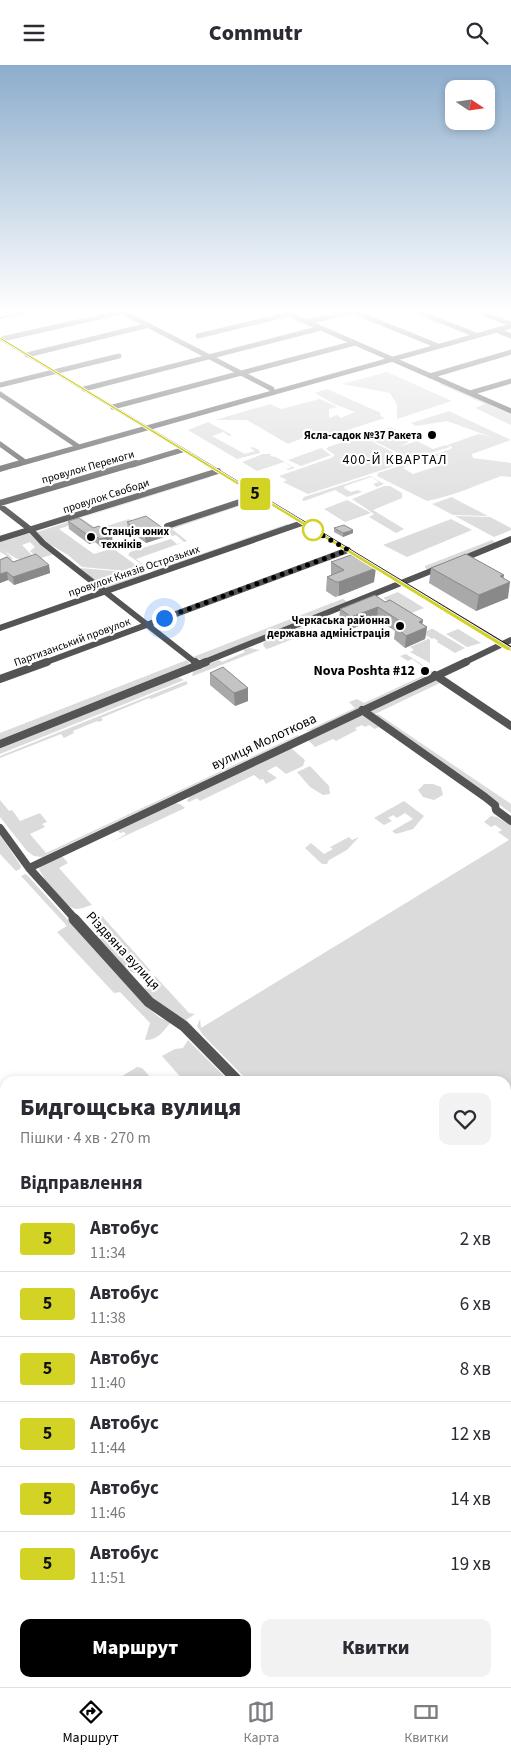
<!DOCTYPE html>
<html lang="uk">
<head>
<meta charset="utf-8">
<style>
  body { margin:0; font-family:"Source Sans 3",sans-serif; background:#f2f2f3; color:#2b2b33; height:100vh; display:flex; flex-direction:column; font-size:19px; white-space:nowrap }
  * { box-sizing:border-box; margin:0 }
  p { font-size:16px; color:#7c7c81 }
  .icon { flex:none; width:28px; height:28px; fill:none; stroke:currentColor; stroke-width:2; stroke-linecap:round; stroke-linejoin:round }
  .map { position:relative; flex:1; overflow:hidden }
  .sheet { position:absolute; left:0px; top:1011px; width:511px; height:611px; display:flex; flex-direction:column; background:#fff; border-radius:15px 15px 0 0; box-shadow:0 2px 8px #0003 }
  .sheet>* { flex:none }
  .badge { padding:0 10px; border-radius:4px; font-size:18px; line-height:32px }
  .needle { width:32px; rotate:103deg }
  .buttons { position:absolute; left:445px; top:15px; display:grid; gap:10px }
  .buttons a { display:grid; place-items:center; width:50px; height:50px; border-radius:10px; background:#fff; box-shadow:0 2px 8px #0003; font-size:25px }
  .you { position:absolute; width:25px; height:25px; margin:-12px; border:4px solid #fff; border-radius:50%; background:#1a73e8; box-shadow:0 0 0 8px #1a73e833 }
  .map>.badge { position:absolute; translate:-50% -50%; box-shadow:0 0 0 2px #fff }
  h2 { padding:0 20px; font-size:19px; line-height:45px }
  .round { display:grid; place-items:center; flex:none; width:52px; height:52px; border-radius:10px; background:#f2f2f3 }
  .head { display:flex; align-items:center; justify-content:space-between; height:85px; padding:0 20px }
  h1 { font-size:24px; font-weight:800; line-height:38px }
  .primary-button { display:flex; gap:10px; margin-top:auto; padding:10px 20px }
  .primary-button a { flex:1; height:58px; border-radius:10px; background:#000; color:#fff; font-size:20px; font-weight:800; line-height:58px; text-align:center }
  .primary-button a+a { background:#f2f2f3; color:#2b2b33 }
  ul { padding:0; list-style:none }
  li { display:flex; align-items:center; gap:15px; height:65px; padding:0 20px; border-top:1px solid #e1e1e2 }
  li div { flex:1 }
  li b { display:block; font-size:19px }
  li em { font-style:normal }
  li .badge { min-width:55px; font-weight:700; text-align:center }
  header { display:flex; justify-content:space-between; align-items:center; height:65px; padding:0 20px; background:#fff; font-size:22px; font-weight:800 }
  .tab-bar { display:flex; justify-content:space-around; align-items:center; height:70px; border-top:1px solid #e1e1e2; background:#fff; font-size:14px; color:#7c7c81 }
  .tab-bar a { display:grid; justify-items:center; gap:2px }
  .tab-bar .selected { color:#000 }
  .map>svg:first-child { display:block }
</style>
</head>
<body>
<header><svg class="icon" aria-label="menu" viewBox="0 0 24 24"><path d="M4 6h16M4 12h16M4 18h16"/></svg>Commutr<svg class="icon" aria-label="search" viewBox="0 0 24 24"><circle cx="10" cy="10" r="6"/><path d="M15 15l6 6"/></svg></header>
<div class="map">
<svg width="511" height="1622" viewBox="0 0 511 1622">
  <rect width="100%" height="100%" fill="#fff"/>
  <path fill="#dbdbdb" d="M 387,307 L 452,336 L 397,354 L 397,340 L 390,328 L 342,319 Z
    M 441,318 L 511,349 L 511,360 L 475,343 L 485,339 L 439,319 Z
    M 327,324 L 381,348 L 380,351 L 385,353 L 317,375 L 310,370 L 288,379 L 247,355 L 215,355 L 270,339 L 281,344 L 320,334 L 337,342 L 329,344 L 329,353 L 337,350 L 341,353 L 355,347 L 334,339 L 315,328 Z
    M 449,346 L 511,375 L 472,389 L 473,393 L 511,398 L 511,412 L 501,411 C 479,419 454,431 427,436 L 377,411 L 378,408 L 408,398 L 411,399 L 403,403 L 413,409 L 449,397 L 437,391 L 416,397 L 414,396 L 451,384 L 452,382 L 447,380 L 479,369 L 494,373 L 447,356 L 416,361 L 411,358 Z
    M 208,357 L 232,370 L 229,371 L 223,367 L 212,371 L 245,389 L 255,386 L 250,383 L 253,382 L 259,385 L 260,388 L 237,394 L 188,365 Z
    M 391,362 L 397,365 L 387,365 L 387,366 L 391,368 L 397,366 L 380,374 L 394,370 L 409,377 L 398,382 L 417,376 L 433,384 L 446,380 L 450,382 L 410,394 L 364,371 Z
    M 362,371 L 407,395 L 407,397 L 308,429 L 283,417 L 287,415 L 279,411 L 331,393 L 335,390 L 326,384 L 328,382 Z
    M 321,383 L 331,390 L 301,401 L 288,395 Z
    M 263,389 L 271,389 L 270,391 L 276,392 L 295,403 L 288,405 L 286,404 L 292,402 L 284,397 L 257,406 L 242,397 Z
    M 209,411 L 211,412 L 81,453 L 97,464 L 129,454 L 137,459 C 109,469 105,469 79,457 L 59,464 L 94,489 L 107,485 L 115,485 L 147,508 L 82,502 L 68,490 L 44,476 L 37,467 Z
    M 370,411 L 372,412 L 384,419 L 377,422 L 373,419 L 379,417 L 371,412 L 345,421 L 344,423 L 351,427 L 358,425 L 362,427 L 347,432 L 335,425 L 304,436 L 302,435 L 304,432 Z
    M 384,421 L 390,421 L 402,428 L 402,433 L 373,445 L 404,464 L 396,468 L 369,452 L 374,449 L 352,434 Z
    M 452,432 L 455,434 L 488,451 L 453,450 L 432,439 Z
    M 347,435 L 371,448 L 345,457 L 324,444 Z
    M 249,436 L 251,437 L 172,464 L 187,476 L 136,494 L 152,506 L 287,459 L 290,461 L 153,507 L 128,490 L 130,487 L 171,474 L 177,479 L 184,477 L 176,470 L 172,471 L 164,465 Z
    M 455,451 L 490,452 L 511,463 L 511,465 L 494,472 Z
    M 451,454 L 472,465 L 407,492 L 383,480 Z
    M 30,468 L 54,489 L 38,494 L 30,486 L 35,482 L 30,477 L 22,480 L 36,494 C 21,496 16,495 4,485 L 13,494 L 0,499 L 0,494 L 7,491 L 0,487 L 0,475 Z
    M 492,475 L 496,478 L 429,505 L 425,503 L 425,501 Z
    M 80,503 L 147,509 L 108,523 L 103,523 Z
    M 398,527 L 424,543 L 409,549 L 383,533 Z
    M 350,531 L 343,534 L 348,537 L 203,595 L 193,592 Z
    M 301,562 L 310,567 L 270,583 L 266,584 L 263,580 L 264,577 Z
    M 431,564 L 433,564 L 465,583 L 455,588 L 437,577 L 438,576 L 434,573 L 432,574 L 423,568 Z
    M 458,564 L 481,578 L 467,582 L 446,569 Z
    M 424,570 L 430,575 L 430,598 L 410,587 L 414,585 L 410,582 L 428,574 Z
    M 249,583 L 260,585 L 193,611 L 192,610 L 194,605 L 219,595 L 222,597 L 245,587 L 243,585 Z
    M 406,589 L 432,606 L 432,608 L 314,665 L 306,666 L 355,643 L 349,637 L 357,634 L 364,638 L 431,607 L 412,594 L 408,596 L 400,591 Z
    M 187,595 L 191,600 L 0,676 L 0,668 Z
    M 178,612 L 184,615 L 0,689 L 0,682 Z
    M 433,614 L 442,617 L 373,650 L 370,646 Z
    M 186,616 L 188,619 L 151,634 L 149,633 L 101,653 L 103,655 L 99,657 L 97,656 L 73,666 L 74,668 L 64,673 L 61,669 L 0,693 L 0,691 Z
    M 378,649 L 511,739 L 511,748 L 374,651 Z
    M 360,650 L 364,651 L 379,662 L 375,664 L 369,660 L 365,662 L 362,660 L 355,663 L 357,665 L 336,676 L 333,674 L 315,682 L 308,675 Z
    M 298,670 L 299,671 L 42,792 L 34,791 L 27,786 L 0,752 L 0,735 L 9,746 L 12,745 L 20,756 L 40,748 L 47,757 L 42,759 L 45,762 L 30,769 L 46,788 Z
    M 291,683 L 305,695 L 303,701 L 286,709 L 276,701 L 267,706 L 277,713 L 266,719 L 263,714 L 260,715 L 254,710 L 200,736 L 197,733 L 189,737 L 187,736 L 190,730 Z
    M 310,701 L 329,721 L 330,729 L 323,730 L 310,722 L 297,707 Z
    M 424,719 L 433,719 L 441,722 L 443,730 L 434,735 L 423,732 L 418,725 Z
    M 404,736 L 424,751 L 413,764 L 396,769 L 392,766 L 413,754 L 405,748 L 397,753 L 393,750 L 388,753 L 392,756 L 384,760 L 374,753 Z
    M 173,738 L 180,739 L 185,743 L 112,777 L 126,769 L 124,767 L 120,768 L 115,764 Z
    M 491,751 L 497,752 L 511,761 L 511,1119 L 506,1122 L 506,1016 L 248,1016 L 203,970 L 197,961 L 200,954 L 201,963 L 509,775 L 498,767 L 502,765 L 495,760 L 491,762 L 484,757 Z
    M 0,770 L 21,801 L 20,804 L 16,806 L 0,789 Z
    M 349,772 L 352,775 L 359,772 L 347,785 L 329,795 L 327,799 L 322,799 L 305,783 L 311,778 L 324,789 L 333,784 L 330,782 Z
    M 62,791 L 68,798 L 59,803 L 92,840 C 87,841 82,844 77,844 C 62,843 45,816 39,804 L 40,801 Z
    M 25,809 L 27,810 L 147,942 L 160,953 L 171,957 C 164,965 158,976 145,975 L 150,958 L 120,927 L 114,928 L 57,867 L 67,861 L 21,811 Z
    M 102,851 L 151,906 C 145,908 138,910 132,907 C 115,900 100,877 92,862 L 92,856 Z
    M 155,911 L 189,948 L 195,949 L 186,955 L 181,955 C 165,944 128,929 155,911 Z
    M 188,975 L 229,1016 L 184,1016 L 162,991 L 175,984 L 183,983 Z
    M 137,1002 L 142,1003 L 154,1016 L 114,1016 Z"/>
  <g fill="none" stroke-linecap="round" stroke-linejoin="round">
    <path stroke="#545454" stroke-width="5" d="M 122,247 L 272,324 L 272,327
      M 284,247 L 511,346
      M 354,247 L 438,281
      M 418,247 L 476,270
      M 479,247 L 511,259
      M 307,257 L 349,247
      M 496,265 L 511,271
      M 198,271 L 289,249
      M 2,274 L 122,247
      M 27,290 L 149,260
      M 430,311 L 511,287
      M 0,320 L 119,291
      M 84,324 L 321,263
      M 470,328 L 511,316
      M 0,329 L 79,382
      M 113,342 L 355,278
      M 0,379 L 25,397
      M 15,400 L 511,261
      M 132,400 L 182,385"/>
    <path stroke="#545454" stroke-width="6" d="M 0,404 L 20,398
      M 0,438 L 136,398
      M 0,441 L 31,465 L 43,478 L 196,598
      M 167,461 L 258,431
      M 0,474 L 218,406
      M 460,495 L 511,474
      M 0,563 L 302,458
      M 44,598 L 348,485
      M 202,598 L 441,502
      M 463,598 L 511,575"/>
    <path stroke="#545454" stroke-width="8" d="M 195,597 L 199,600
      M 435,610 L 511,661
      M 0,614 L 47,597
      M 362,645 L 485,732 L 495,740 L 496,745 L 511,756
      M 0,679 L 206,597
      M 0,763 L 29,803 L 76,855
      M 29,803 L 466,597"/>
    <path stroke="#545454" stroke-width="11" d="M 74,854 L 149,937 L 184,961 L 238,1016"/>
    <path stroke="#545454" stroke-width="14" d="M 506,1286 L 511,1291
      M 308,1618 L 311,1622
      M 422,1618 L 425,1622"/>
    <path fill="#212121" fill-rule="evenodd" d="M 25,247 L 32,247 L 0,254 L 0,252 Z
      M 0,272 L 511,581 L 511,586 L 0,275 Z
      M 511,1133 L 511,1147 L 506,1149 L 506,1135 Z
      M 5,1525 L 5,1543 L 0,1545 L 0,1527 Z"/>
  </g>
  <path fill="#a9a9a9" d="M 68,456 L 113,478 L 101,482 L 95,477 L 89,479 L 69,464 Z
    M 127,457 L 164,464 L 164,472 L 146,478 L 128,465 Z
    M 334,463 L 353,468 L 343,472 L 334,467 Z
    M 0,495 L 13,497 L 49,500 L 50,508 L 14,520 L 8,515 L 0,518 Z
    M 331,497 L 374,517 L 339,531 L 335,532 L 326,526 L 327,512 L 331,510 Z
    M 431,503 L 504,513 L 508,533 L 476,546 L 429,518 Z
    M 385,537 L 423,555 L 422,559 L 427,562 L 425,574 L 405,583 L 394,574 L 395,566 L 377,554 L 351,564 L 339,556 L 340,544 Z
    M 210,608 L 248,636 L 235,641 L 210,620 Z"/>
  <path fill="#898989" d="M 164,464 L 164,472 L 146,478 L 145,470 Z
    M 353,465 L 353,468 L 343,472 L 343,468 Z
    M 94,470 L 95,477 L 89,479 L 89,471 Z
    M 112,471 L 113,478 L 101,482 L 100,474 Z
    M 49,500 L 50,508 L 14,520 L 13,512 Z
    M 376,503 L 374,517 L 339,531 L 339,517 Z
    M 7,507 L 8,515 L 0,518 L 0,509 Z
    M 504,510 L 502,520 L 510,517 L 508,533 L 476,546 L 479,530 L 500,511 Z
    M 378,542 L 377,554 L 351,564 L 351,552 Z
    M 423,555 L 421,564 L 427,562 L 425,574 L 405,583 L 406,571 L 419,557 Z
    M 248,623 L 248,636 L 235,641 L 234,628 Z"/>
  <path fill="#c4c4c4" stroke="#898989" d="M 146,451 L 164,464 L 145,470 L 127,457 Z
    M 79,453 L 93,463 L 99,461 L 112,471 L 100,474 L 94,470 L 89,471 L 68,456 Z
    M 344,460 L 353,465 L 343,468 L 334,463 Z
    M 36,489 L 49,500 L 13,512 L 7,507 L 0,509 L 0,495 L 7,492 L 13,497 Z
    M 466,489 L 504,510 L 500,511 L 510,517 L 479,530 L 431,503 Z
    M 351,490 L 376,503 L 339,517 L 336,517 L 327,512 L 344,505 L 331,497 Z
    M 375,530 L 385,537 L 390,535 L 423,555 L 419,557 L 427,562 L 406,571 L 396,562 L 403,558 L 378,542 L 351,552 L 340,544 Z
    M 223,602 L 248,623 L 234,628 L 210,608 Z
    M 5,1600 L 5,1618 L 19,1618 L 21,1622 L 0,1622 L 0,1604 Z"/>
  <linearGradient id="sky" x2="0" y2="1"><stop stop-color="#8cadcc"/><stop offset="0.52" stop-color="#fff"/><stop offset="1" stop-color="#fff" stop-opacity="0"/></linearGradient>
  <rect width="511" height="474" fill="url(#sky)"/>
  <path fill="#d3d325" stroke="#fff" d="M 0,272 L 511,583 L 511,585 L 508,586 L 0,274 Z"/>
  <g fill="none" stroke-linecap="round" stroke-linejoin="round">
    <path stroke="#000" stroke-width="5" stroke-dasharray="0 9" d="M 164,553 L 348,485 L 313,465"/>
  </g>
  <g fill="#000" stroke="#fff" stroke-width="2">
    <circle cx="432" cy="370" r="5"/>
    <circle cx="91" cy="472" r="5"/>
    <circle cx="400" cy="561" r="5"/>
    <circle cx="425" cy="606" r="5"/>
  </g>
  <circle fill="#fff" stroke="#d3d325" stroke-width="2.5" cx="313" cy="465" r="10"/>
  <g text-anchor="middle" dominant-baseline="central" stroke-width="4.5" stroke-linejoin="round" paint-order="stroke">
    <g font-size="11" font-weight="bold" fill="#000" stroke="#fff" text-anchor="end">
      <text x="422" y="370">Ясла-садок №37 Ракета</text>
      <text x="101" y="466" text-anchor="start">Станція юних<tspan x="101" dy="13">техніків</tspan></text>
      <text x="390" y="555">Черкаська районна<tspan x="390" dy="13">державна адміністрація</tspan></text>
    </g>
    <g font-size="11" fill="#000" stroke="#fff">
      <text transform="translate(88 402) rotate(-16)">провулок Перемоги</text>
      <text transform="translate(106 431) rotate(-18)">провулок Свободи</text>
      <text transform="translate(134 506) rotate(-19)">провулок Князів Острозьких</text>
      <text transform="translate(72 577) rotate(-20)">Партизанський провулок</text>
    </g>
    <g font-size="14" letter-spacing="1" fill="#000" stroke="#fff">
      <text x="395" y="395">400-Й КВАРТАЛ</text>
    </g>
    <g font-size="14" font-weight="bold" fill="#000" stroke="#fff" text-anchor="end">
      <text x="415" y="606">Nova Poshta #12</text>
    </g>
    <g font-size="14" fill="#000" stroke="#fff">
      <text transform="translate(264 677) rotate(-25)">вулиця Молоткова</text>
      <text transform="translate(123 886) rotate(47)">Різдвяна вулиця</text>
    </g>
  </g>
</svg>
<div class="buttons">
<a><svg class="needle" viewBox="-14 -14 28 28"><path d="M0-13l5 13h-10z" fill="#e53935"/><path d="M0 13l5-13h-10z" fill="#7c7c81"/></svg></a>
</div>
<div class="you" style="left:164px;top:553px"></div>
<b class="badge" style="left:255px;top:429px;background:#d3d325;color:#111">5</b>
<section class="sheet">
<div class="head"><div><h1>Бидгощська вулиця</h1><p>Пішки · 4 хв · 270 m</p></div><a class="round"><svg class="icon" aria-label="heart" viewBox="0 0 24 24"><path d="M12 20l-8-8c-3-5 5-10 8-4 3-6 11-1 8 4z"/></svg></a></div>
<h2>Відправлення</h2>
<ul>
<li><span class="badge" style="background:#d3d325;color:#111">5</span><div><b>Автобус</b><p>11:34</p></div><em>2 хв</em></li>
<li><span class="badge" style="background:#d3d325;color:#111">5</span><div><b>Автобус</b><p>11:38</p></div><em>6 хв</em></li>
<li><span class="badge" style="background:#d3d325;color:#111">5</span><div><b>Автобус</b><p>11:40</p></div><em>8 хв</em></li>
<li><span class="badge" style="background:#d3d325;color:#111">5</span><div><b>Автобус</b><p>11:44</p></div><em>12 хв</em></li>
<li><span class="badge" style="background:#d3d325;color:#111">5</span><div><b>Автобус</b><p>11:46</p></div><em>14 хв</em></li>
<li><span class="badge" style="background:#d3d325;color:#111">5</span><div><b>Автобус</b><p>11:51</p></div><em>19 хв</em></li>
</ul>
<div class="primary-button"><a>Маршрут</a><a>Квитки</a></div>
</section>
</div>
<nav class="tab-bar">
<a class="selected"><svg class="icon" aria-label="directions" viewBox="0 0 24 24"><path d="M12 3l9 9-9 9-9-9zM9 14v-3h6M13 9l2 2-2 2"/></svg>Маршрут</a>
<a><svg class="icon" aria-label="map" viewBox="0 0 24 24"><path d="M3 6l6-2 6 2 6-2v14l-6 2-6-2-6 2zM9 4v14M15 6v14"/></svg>Карта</a>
<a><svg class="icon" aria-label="tickets" viewBox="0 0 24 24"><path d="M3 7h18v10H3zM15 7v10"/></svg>Квитки</a>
</nav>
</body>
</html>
